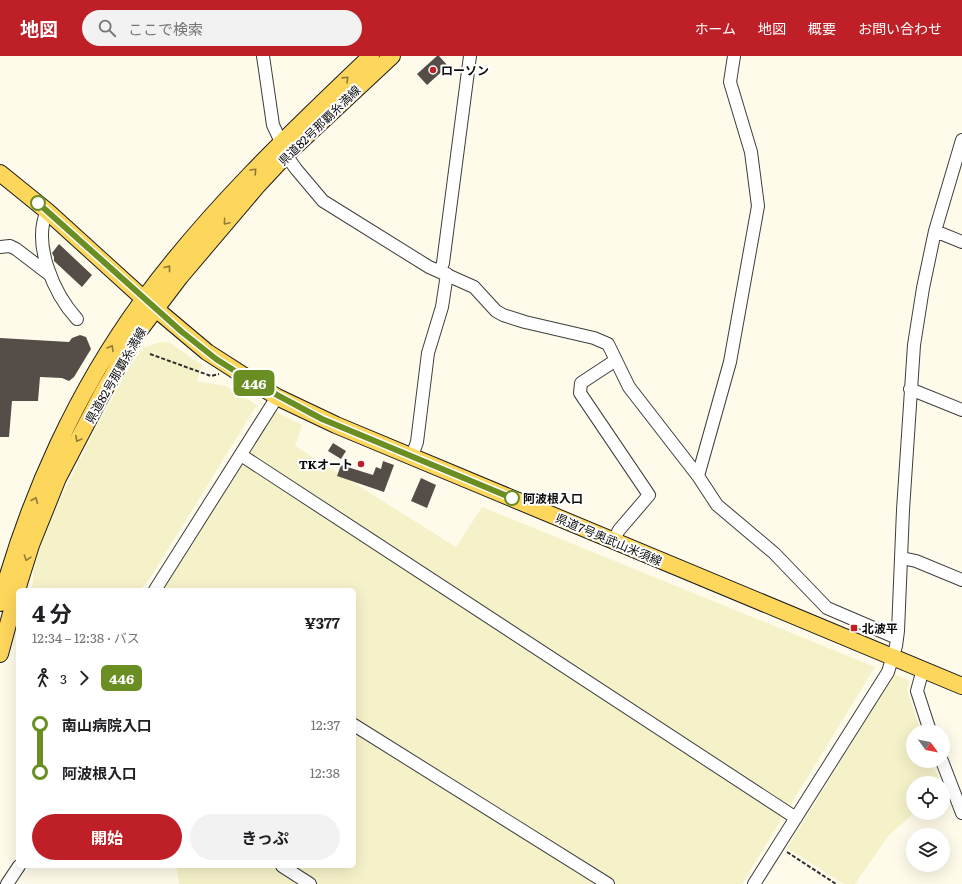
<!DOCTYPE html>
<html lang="ja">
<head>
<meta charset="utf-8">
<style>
  body { margin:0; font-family:Literata,"Noto Sans JP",serif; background:#f2f2f2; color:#202124; height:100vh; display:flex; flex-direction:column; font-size:15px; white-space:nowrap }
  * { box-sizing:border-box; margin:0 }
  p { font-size:13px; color:#757577 }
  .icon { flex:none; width:22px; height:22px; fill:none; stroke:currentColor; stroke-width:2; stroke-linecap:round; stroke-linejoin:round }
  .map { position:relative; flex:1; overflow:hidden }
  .drawer { position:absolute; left:16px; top:532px; width:340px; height:280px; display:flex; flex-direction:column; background:#fff; border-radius:6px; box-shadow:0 4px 16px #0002 }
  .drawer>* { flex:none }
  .badge { padding:0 8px; border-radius:6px; font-size:14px; line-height:26px }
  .needle { width:26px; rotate:122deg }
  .tools { position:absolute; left:906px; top:668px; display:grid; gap:8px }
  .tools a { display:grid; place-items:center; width:44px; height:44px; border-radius:50%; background:#fff; box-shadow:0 4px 16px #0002; font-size:20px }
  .map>.badge { position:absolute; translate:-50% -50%; box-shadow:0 0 0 2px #fff }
  .legs { display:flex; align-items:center; gap:6px; height:44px; padding:0 16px; font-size:13px }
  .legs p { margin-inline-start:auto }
  .head { display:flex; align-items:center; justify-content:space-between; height:68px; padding:0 16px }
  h1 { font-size:22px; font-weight:700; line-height:30px }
  .action { display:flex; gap:8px; margin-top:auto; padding:8px 16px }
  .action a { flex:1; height:46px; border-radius:24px; background:#bf2027; color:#fff; font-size:16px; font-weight:700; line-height:46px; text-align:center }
  .action a+a { background:#f2f2f2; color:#202124 }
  ul { padding:0 16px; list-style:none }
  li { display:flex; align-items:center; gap:14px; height:48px; font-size:15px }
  li i { display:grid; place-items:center; width:6px; height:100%; margin:0 5px; background:currentColor }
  li i::after { content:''; width:10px; height:10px; margin:-5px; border:3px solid; border-radius:50%; background:#fff }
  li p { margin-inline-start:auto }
  li:first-child i { background:linear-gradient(#0000 50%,currentColor 0) }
  li:last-child i { background:linear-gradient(currentColor 50%,#0000 0) }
  header { display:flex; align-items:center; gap:24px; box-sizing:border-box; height:56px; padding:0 20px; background:#bf2027; color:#fff }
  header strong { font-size:19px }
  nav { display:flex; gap:22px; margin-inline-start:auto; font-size:14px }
  .search { width:280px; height:36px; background:#f2f2f2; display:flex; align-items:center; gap:10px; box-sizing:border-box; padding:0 14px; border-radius:22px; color:#757577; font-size:15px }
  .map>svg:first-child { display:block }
</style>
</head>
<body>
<header>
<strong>地図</strong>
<div class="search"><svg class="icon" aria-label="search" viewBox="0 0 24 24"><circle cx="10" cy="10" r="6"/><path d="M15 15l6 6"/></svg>ここで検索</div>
<nav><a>ホーム</a><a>地図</a><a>概要</a><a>お問い合わせ</a></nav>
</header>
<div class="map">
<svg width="962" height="828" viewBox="0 0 962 828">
  <rect width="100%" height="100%" fill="#fffbea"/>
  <path fill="#f5f2ca" d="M 169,286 L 202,309 L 197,325 L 226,330 L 257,349 L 152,519 L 142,532 L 140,534 L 32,534 L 35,493 L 100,363 L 130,310 L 143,292 L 157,287 Z
    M 275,355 L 302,369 L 295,390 L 456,491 L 482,451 L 875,611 L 742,828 L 179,828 L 176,810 L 354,810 L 354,534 L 163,534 Z
    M 894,618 L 910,625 L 907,634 L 921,675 L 913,675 L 913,705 L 931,705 L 941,727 L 913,727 L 914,757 L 889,779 L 855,828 L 844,828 L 787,792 Z"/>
  <path fill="#544d48" d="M 437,0 L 439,0 L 448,10 L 427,29 L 417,18 Z
    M 59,188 L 92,219 L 82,231 L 54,205 L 54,201 L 52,197 Z
    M 80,279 L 86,281 L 91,293 L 74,321 L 69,325 L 62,322 L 40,321 L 38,345 L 12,345 L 9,381 L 0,381 L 0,282 L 69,286 L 72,282 Z
    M 333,387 L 346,395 L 341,403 L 328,395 Z
    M 383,405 L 394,409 L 384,436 L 337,420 L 341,409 L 373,419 L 376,411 L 381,413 Z
    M 421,422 L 436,429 L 427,452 L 411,445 Z"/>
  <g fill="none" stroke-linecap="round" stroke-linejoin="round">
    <g stroke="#3e3e3e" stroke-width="14">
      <path id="minor" d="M 263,0 L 273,69 L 281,86
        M 286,99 L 296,113 L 323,145 L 429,211 L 474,231 L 496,255 L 503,259 L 525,266 L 594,282 L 608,288 L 629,331 L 698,420 L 717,449 L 774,497 L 827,552 L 897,582
        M 47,155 C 32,188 54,238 77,263
        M 935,175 L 962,186
        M 0,191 L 10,190 L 16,193 L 50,219
        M 440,215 L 443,207 L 470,0
        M 910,333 L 962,354
        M 241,399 L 796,762
        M 412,400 L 417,386 L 428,297 L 442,251 L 447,218
        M 698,420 L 730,306 L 758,150 L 751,96 L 730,26 L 734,0
        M 613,485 L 619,474 L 649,439 L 580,337 L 581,327 L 616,304
        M 902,502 L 916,505 L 962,524
        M 155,534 L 277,341
        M 923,613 L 917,635 L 930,675
        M 354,669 L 608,828
        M 942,705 L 962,757
        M 282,810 L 310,828
        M 7,828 L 19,810
        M 754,828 L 888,616 L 896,590 L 898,575 L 903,454 L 914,289 L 923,232 L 935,175 L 962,84"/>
    </g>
    <g stroke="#1c1c1c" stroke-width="18">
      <path id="major" d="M 0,117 L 47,155 L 144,243 L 207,296 L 277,341 L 336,369 L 962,630
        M 0,547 C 29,440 77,334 143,244 C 209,154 290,77 371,0
        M 0,598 L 20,524 L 31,489 L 58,422 L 102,338 L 136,279 L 180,221 L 258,129 L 286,99 L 392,0"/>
    </g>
    <path stroke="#2d2d2d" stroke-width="2" stroke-dasharray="4 2" stroke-linecap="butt" d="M 150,298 L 211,320 L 219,318
      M 787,796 L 836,828"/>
    <use href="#minor" stroke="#fff" stroke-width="12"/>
    <use href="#major" stroke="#fdd65c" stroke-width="16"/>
  </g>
  <defs><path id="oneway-chevron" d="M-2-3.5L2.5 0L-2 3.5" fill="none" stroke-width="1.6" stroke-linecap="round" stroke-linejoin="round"/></defs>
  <g stroke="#907b38">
    <use href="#oneway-chevron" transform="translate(346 23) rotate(-44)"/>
    <use href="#oneway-chevron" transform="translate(254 115) rotate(-47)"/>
    <use href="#oneway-chevron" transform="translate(226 166) rotate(130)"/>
    <use href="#oneway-chevron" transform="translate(168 212) rotate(-52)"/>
    <use href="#oneway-chevron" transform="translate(111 292) rotate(-59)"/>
    <use href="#oneway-chevron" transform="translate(78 383) rotate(118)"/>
    <use href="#oneway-chevron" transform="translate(35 444) rotate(-67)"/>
    <use href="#oneway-chevron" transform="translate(27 502) rotate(108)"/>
  </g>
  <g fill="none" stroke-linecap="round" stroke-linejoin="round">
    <g stroke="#fff" stroke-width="9">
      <path id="line-1" d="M 38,147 L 182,276 L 216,303 L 249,324 L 322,363 L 512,442"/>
    </g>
    <use href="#line-1" stroke="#6b8e23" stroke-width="6"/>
  </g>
  <g fill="#bf2027" stroke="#fff" stroke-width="1.5">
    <circle cx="433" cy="14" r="4"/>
    <circle cx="361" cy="408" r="4"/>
    <rect x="850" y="568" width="8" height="8" rx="2"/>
  </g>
  <g fill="#fff" stroke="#6b8e23" stroke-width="2">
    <circle cx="38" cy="147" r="7"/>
    <circle cx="512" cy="442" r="7"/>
  </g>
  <g text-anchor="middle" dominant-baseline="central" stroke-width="4" stroke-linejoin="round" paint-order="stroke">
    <g font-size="12" font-weight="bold" fill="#0b0b0b" stroke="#fff" text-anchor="start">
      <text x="441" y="14">ローソン</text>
      <text x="353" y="408" text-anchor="end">TKオート</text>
      <text x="862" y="572">北波平</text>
    </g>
    <g font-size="12" fill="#0b0b0b" stroke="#fff">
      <text transform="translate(319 69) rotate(-44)">県道82号那覇糸満線</text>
      <text transform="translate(115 319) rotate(-60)">県道82号那覇糸満線</text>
      <text transform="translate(609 483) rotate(23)">県道7号奥武山米須線</text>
    </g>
    <g font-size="12" font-weight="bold" fill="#0b0b0b" stroke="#fff" text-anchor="start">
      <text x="523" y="442">阿波根入口</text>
    </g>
  </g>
</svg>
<div class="tools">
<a><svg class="needle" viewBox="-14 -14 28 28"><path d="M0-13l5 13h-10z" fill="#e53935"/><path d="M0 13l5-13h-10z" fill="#757577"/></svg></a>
<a><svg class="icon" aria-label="locate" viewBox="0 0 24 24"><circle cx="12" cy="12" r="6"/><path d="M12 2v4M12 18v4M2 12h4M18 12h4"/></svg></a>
<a><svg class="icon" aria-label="layers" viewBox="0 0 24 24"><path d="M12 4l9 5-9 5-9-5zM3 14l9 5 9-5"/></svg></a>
</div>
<b class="badge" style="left:254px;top:327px;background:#6b8e23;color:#fff">446</b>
<section class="drawer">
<div class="head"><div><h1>4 分</h1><p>12:34 – 12:38 · バス</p></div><b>¥377</b></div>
<div class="legs"><svg class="icon" aria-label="walk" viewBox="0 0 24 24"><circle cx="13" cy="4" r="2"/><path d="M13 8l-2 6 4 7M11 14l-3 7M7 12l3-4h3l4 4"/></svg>3<svg class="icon" aria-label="forward" viewBox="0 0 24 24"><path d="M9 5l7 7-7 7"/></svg><b class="badge" style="background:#6b8e23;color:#fff">446</b></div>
<ul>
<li><i style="color:#6b8e23"></i><b>南山病院入口</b><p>12:37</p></li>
<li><i style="color:#6b8e23"></i><b>阿波根入口</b><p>12:38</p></li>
</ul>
<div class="action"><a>開始</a><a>きっぷ</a></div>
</section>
</div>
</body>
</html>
